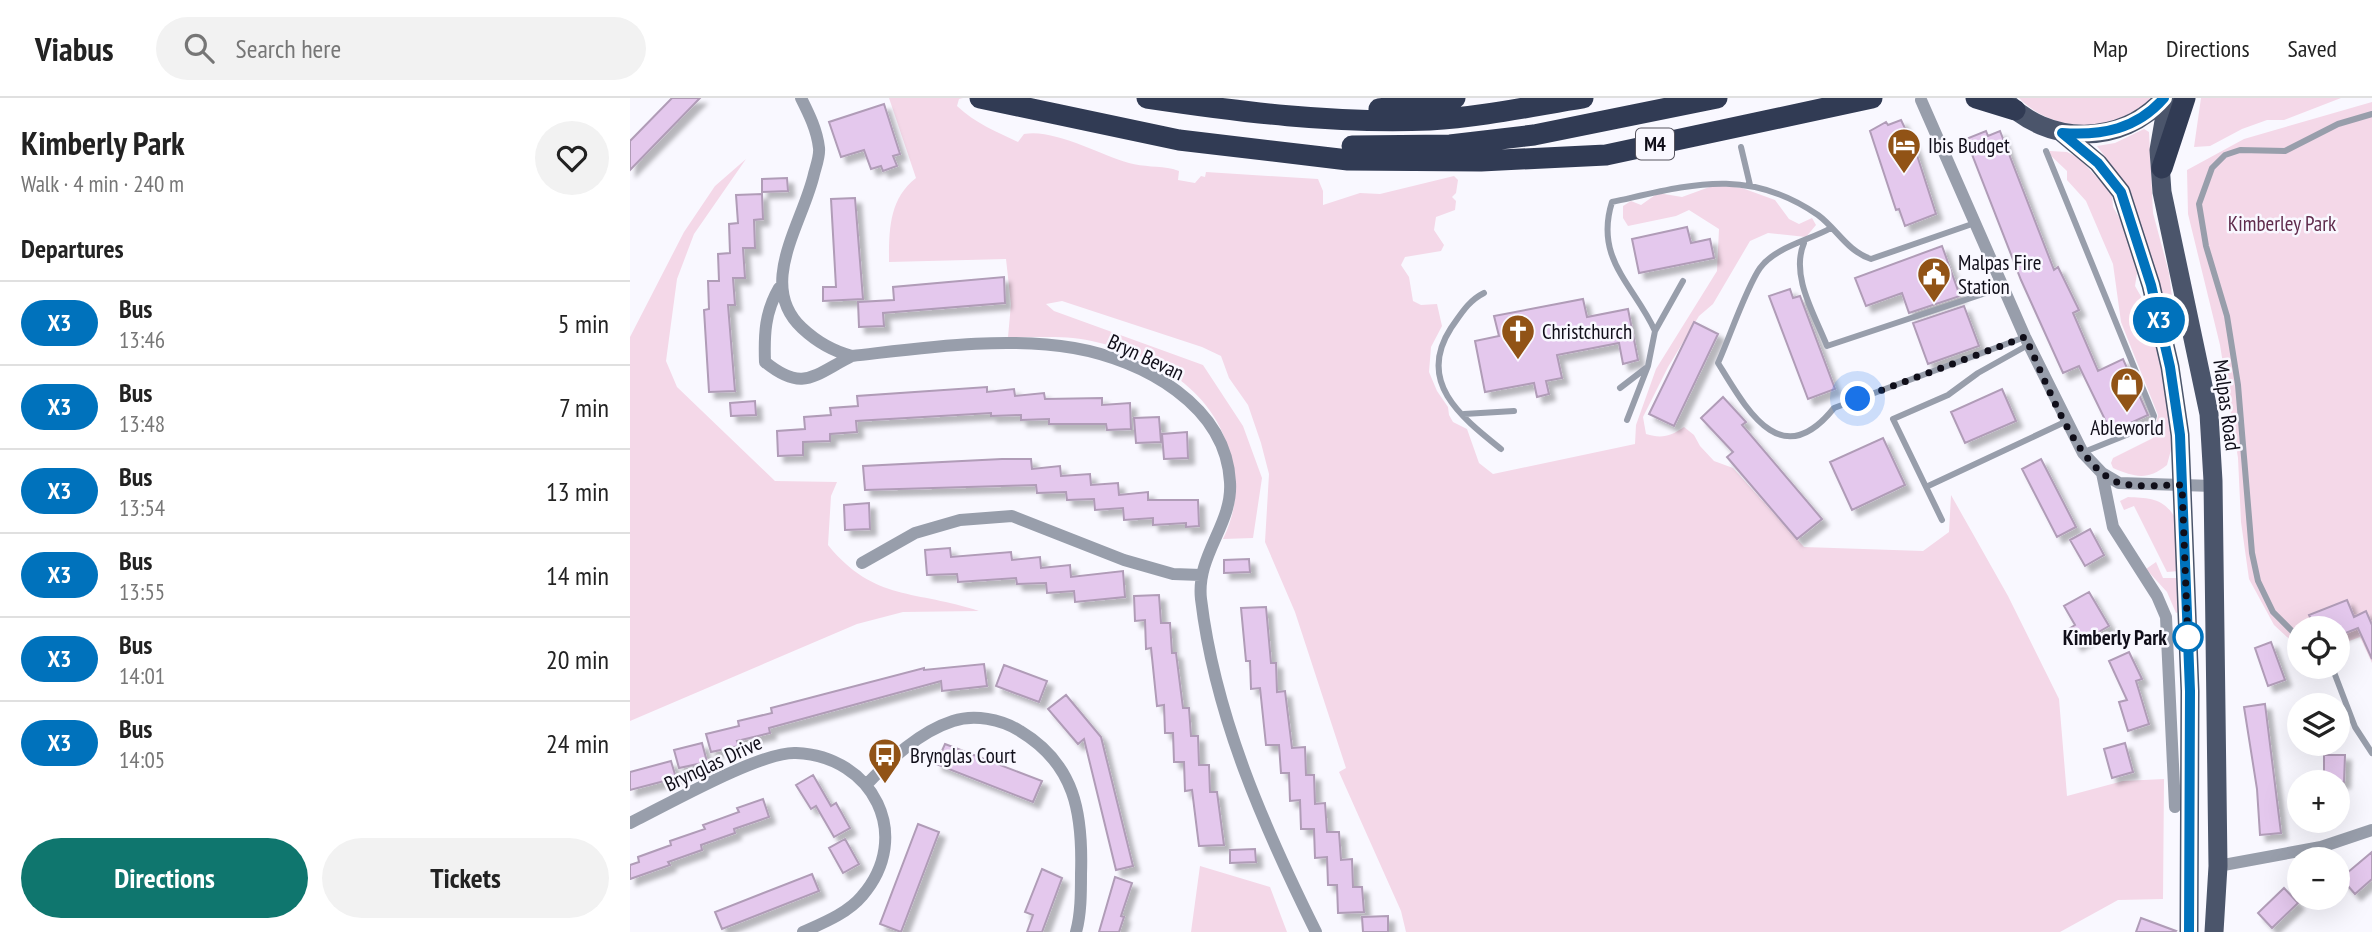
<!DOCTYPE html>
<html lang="en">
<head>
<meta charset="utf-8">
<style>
  body { margin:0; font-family:"PT Sans Narrow",sans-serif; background:#f2f2f2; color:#222; height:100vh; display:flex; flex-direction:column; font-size:26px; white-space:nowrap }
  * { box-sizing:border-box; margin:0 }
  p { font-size:23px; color:#767676 }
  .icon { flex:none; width:38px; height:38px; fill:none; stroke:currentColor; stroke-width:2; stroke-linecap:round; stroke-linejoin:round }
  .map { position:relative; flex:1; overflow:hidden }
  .details { display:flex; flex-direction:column; background:#fff; width:630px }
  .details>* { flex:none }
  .badge { padding:0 14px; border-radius:23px; font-size:24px; line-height:46px }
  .buttons { position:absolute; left:1657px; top:518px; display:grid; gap:14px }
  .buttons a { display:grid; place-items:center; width:63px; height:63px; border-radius:50%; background:#fff; box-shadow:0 7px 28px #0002; font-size:35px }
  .you { position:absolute; width:35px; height:35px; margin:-18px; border:5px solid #fff; border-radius:50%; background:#1a73e8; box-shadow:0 0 0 10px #1a73e833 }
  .map>.badge { position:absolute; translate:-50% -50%; box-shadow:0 0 0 4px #fff }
  h2 { padding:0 21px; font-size:26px; line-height:63px }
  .round { display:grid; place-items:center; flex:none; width:74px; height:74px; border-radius:37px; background:#f2f2f2 }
  .head { display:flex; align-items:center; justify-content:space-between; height:119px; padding:0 21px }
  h1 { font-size:33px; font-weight:800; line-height:52px }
  .action { display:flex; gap:14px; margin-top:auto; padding:14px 21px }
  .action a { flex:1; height:80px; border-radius:42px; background:#0f766e; color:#fff; font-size:28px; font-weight:800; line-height:80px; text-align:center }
  .action a+a { background:#f2f2f2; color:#222 }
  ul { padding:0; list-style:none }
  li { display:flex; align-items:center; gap:21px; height:84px; padding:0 21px; border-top:2px solid #e0e0e0 }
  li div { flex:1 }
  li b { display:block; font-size:26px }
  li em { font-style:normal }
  li .badge { min-width:77px; font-weight:700; text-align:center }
  header { display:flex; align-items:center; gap:42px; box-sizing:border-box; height:98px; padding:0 35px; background:#fff; border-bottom:2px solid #e0e0e0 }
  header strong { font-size:33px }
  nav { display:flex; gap:38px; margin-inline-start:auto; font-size:24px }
  .search { width:490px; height:63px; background:#f2f2f2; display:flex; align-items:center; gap:18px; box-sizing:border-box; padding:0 24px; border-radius:38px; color:#767676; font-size:26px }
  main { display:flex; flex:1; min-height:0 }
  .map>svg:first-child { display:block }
</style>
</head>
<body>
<header>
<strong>Viabus</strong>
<div class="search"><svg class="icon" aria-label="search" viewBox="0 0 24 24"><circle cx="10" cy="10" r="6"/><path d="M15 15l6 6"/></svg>Search here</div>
<nav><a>Map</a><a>Directions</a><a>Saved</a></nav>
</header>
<main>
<section class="details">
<div class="head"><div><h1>Kimberly Park</h1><p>Walk · 4 min · 240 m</p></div><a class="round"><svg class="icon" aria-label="heart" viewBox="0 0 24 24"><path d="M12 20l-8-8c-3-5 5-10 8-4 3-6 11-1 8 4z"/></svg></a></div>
<h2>Departures</h2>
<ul>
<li><span class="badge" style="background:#0072bc;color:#fff">X3</span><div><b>Bus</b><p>13:46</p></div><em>5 min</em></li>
<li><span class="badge" style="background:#0072bc;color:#fff">X3</span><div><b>Bus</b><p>13:48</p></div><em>7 min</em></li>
<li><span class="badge" style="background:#0072bc;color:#fff">X3</span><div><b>Bus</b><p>13:54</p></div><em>13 min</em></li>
<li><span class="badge" style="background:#0072bc;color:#fff">X3</span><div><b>Bus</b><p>13:55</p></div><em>14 min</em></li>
<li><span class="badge" style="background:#0072bc;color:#fff">X3</span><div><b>Bus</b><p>14:01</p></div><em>20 min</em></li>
<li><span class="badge" style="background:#0072bc;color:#fff">X3</span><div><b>Bus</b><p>14:05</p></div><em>24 min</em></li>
</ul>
<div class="action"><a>Directions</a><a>Tickets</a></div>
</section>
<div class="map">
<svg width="1742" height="834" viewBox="0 0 1742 834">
  <defs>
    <filter id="shadow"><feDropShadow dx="6" dy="6" stdDeviation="2" flood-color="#0004"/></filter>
  </defs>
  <rect width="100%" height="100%" fill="#f9f8ff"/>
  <path fill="#f4d8e8" d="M 259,0 L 333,0 L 329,1 L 327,8 C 345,25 367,34 388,44 L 394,36 C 423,30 471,57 499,65 C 513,69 529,68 543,71 L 549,73 L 548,82 L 565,85 L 571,78 L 575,79 L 576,74 L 688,81 L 693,93 L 693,107 L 730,95 L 750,96 L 824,78 L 828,82 L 826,95 L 822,99 L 826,103 L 825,112 L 806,119 L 804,132 L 814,147 L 811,153 L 775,159 L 771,167 L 779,179 L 783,203 L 791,207 L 807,206 L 812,228 L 801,249 L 799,274 L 807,293 L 818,309 L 819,317 L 823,324 L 837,331 L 849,365 L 863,376 L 1005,346 L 1006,327 L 1026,271 L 1087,173 L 1089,131 L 1059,112 L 1046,118 L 998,128 L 993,120 L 993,108 L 1001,103 L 1011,107 L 1028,95 L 1052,99 L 1085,87 L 1112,90 L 1145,102 L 1159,121 L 1169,126 L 1182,120 L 1186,127 L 1176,139 L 1138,135 L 1120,143 L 1083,206 L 1069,218 L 1038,269 L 1013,319 L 1016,336 C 1032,341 1041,338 1054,329 L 1064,337 L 1070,348 L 1084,363 L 1103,370 L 1174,449 L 1293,453 L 1319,434 L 1321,397 L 1378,498 L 1429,601 L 1437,698 L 1493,683 L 1534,681 L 1533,801 L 1488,802 L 1430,834 L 776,834 L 771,813 L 709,674 L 716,670 L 665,514 L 635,444 L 639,376 L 631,345 L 618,307 L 599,280 L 591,258 L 572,249 L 432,203 L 416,206 L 424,213 L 573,267 L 613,328 L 632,380 L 623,440 L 593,441 C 608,410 608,386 599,353 C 582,286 509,248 443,240 C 422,238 399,240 378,239 L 381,206 L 376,161 L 259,164 C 259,132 259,101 286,80 Z
    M 1389,0 L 1521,0 C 1485,36 1424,36 1389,0 Z
    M 1571,0 L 1711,0 L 1654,22 L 1637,22 L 1612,31 L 1580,48 L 1564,49 Z
    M 1742,4 L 1742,565 L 1730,539 L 1708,547 L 1708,530 L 1670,530 L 1669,550 L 1644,527 L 1619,481 L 1611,424 L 1608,360 L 1590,247 L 1558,116 L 1557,72 L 1614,41 Z
    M 1514,31 L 1519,34 L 1523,115 L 1539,175 L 1547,239 L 1544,240 L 1499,91 L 1467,48 L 1485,45 Z
    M 1420,53 L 1437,54 L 1449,60 L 1482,96 L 1483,109 L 1493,126 L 1507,175 L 1505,188 L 1517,209 L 1518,229 L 1524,238 L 1532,267 L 1542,348 L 1537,367 C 1517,383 1505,379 1483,370 L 1481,365 L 1483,360 L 1523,340 L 1528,317 L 1491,224 L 1483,166 L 1456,103 L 1437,82 L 1437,73 L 1419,56 Z
    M 116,61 L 64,136 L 47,181 L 36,263 L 47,289 L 145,383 L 207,384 L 201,398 L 198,447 C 244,504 287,492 349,513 L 273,514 L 227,526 L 0,623 L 0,239 L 54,134 L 85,88 Z
    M 1498,399 C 1518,400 1533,400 1544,418 L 1549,473 L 1537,474 L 1504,408 L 1494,412 L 1490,403 Z
    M 1526,464 L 1533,480 L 1548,480 L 1549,514 L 1546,515 L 1537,494 L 1516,471 Z
    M 570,768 L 640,789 L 657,834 L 561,834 Z"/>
  <path fill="#e4c8ed" stroke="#b09cb7" stroke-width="2" filter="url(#shadow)" d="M 42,0 L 70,0 L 0,72 L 0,43 Z
    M 254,6 L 270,56 L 263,58 L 267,68 L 253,73 L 251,68 L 241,71 L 234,52 L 211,59 L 199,24 Z
    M 1271,22 L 1285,51 L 1306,116 L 1275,128 L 1269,111 L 1266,112 L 1240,33 L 1256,24 L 1258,27 Z
    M 1356,33 L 1358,38 L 1370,33 L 1424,172 L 1428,169 L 1449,212 L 1443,215 L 1468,273 L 1493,261 L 1518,317 L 1481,334 L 1449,268 L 1433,275 L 1391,182 L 1336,41 Z
    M 157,80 L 158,93 L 132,94 L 132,81 Z
    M 132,96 L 133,121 L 124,122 L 125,150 L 113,150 L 115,180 L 103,180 L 105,207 L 98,207 L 105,293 L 79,294 L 74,212 L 79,211 L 78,183 L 89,183 L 88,156 L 100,155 L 99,126 L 108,125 L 106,97 Z
    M 225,100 L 233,201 L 193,203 L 193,189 L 206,189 L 201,101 Z
    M 1057,129 L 1061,145 L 1080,141 L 1084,160 L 1009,175 L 1002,141 Z
    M 1312,148 L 1330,198 L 1279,215 L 1272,195 L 1236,208 L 1225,180 Z
    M 374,179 L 375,205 L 253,215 L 254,228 L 229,229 L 228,204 L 264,202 L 263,189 Z
    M 1160,191 L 1163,200 L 1170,198 L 1205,291 L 1178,301 L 1139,198 Z
    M 953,201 L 957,219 L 998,211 L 1008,262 L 993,266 L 989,245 L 927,257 L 932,280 L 916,283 L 919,296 L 907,299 L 904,285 L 855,294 L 845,243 L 869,238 L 864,218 Z
    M 1334,208 L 1349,248 L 1298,266 L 1283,225 Z
    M 1064,224 L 1088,236 L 1044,328 L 1019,316 Z
    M 357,289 L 357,294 L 384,291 L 385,298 L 414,295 L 415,301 L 472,300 L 472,307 L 500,305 L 501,331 L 477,332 L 476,326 L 419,326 L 419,321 L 391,322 L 391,317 L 361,318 L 361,315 L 226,323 L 227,334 L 200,336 L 200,343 L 173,344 L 173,357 L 148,358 L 147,333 L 175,331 L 174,319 L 201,317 L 200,310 L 228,308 L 227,298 Z
    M 1372,291 L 1386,323 L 1335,345 L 1321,314 Z
    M 1093,299 L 1116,324 L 1112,327 L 1192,421 L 1167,441 L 1097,359 L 1103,354 L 1071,320 Z
    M 125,303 L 126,317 L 101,318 L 100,305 Z
    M 529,319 L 531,344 L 506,345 L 504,320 Z
    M 557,334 L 558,360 L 534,361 L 532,336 Z
    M 1253,340 L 1275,387 L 1222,412 L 1200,364 Z
    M 372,361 L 401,361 L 402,371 L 430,368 L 431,378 L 460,376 L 461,387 L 488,385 L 489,397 L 518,394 L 518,402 L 568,402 L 569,428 L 556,429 L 556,425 L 523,427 L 523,420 L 494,422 L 493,410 L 465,412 L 464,401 L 437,402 L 436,394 L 407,395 L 406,387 L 235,392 L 233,368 Z
    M 1411,361 L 1446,429 L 1427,439 L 1392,371 Z
    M 239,405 L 240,431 L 215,432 L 214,407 Z
    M 1460,431 L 1474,457 L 1455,468 L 1440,442 Z
    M 320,450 L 321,459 L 381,454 L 382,462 L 410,459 L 411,470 L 440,467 L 441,479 L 493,473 L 495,499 L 445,504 L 444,493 L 417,495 L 416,485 L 387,486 L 386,480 L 328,484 L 327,476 L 297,477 L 295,452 Z
    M 619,461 L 620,474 L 594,475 L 594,462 Z
    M 1459,494 L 1479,528 L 1446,547 L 1437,532 L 1445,527 L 1434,508 Z
    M 529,497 L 531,525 L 540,525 L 542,555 L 546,555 L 553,610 L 559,610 L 561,638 L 568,638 L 569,667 L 579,667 L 580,694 L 587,694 L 594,747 L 569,748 L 562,692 L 555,693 L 554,664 L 544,664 L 543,635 L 535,635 L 534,607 L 527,608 L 521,550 L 516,551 L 515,522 L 505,523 L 504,498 Z
    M 1717,502 L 1724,519 L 1736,513 L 1742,527 L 1742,561 L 1728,530 L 1708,538 L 1708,530 L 1685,530 L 1679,517 Z
    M 636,509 L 641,565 L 646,565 L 647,594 L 655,593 L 662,650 L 675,649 L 676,677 L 684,677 L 685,706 L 695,705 L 697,734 L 709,734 L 711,762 L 722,761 L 723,789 L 732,789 L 734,814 L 708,815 L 707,787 L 698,787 L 697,759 L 685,760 L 684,731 L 671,731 L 670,702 L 660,703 L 659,675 L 651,675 L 649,647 L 636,647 L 630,590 L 621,591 L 620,563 L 616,563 L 611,510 Z
    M 1641,544 L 1655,582 L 1638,588 L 1625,550 Z
    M 1499,554 L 1512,581 L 1506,583 L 1519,626 L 1498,633 L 1489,604 L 1497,602 L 1479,563 Z
    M 354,566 L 357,588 L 312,593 L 311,583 L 139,630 L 140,635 L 107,643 L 109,648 L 81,654 L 76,636 L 109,628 L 108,623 L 142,615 L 141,610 L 294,570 L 294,572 Z
    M 374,567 L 417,583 L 409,604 L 366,588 Z
    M 436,597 L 471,639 L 503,768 L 486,772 L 454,641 L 448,646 L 418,611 Z
    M 1635,606 L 1651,735 L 1630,737 L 1627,691 L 1614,609 Z
    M 72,645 L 77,664 L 49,670 L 44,652 Z
    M 1495,645 L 1503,674 L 1482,680 L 1474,651 Z
    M 315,646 L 412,683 L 403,704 L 306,666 Z
    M 1694,657 L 1715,657 L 1714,684 L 1694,684 Z
    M 41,663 L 46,680 L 0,692 L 0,674 Z
    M 183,677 L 201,708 L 206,705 L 220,730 L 204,739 L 186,708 L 181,711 L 166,687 Z
    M 133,701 L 139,719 L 104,731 L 105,735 L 71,747 L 72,752 L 38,764 L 40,767 L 0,781 L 0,767 L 9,764 L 8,759 L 41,747 L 40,743 L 75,731 L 73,727 L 109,714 L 107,710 Z
    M 288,726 L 309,734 L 271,834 L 250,826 Z
    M 215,741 L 229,766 L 213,775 L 199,750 Z
    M 625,751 L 626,764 L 600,765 L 600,752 Z
    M 1742,754 L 1742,781 L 1725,796 L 1711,780 Z
    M 412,771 L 432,780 L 412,834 L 397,834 L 403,817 L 395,814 Z
    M 182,776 L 189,793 L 92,831 L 85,814 Z
    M 485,779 L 502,785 L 491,818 L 494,819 L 489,834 L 469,834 Z
    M 1654,790 L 1668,805 L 1642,830 L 1628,815 Z
    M 758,818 L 758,834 L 733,834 L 732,819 Z
    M 1511,820 L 1546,833 L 1545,834 L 1506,834 Z"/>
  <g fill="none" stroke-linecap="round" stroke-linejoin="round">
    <path stroke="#989eab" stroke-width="6" d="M 1111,49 L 1120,87
      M 1416,53 L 1524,318 L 1521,327 L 1454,354
      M 1201,130 C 1180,142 1145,149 1130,170 C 1116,190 1099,241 1088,265 C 1117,312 1151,376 1204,310 L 1395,239
      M 1174,145 C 1160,178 1185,217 1197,248 L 1374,189
      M 854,195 C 838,203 831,216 821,230 C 786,284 831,319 871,351
      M 1025,233 L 1053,183
      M 990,290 L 1016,270
      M 834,316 L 884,313
      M 997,322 L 1018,268 L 1025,233 C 1004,187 964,161 982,104 C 1060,87 1117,68 1188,117 C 1207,131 1217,153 1241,161 L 1345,125
      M 1296,389 L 1437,323
      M 1312,422 L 1263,321 L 1318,297 L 1348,275 L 1398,247
      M 1670,541 L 1643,514 L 1628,483 L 1622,455 L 1608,287 L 1597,218 L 1576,148 L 1569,106 L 1582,70 L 1595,57 L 1610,52 L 1655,53 L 1708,26 L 1742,16
      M 1702,569 L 1725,629 L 1742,655"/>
    <path stroke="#989eab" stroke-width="12" d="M 171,0 C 179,16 187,32 189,50 C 190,58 186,68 184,76 C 173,125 126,187 172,230 C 187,244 202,253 222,258 C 293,250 373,238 444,250 C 513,262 596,307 600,384 C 603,426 566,457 571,501 C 585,618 634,729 686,834
      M 1291,2 L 1395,239 L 1453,355 L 1472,375 L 1489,385 L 1583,388
      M 149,190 C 135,214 134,236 135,264 C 173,295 184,277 222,258
      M 1472,375 L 1483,429 L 1527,498 L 1536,519 L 1545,709
      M 232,465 L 285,435 L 330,422 L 382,418 L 494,462 L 543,476 L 571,477
      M 237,686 C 261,661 289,634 323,623 C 344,616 371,621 390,633 C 445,666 453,715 451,776 C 451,795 451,816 446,834
      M 0,725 C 35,708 131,653 166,655 C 243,658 284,738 232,798 C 218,815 193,825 173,834
      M 1588,768 L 1691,749 L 1742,732"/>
    <path stroke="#4b556b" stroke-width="19" d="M 1538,0 L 1529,52 L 1532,94 L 1579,316 L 1583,383 L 1588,768 L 1584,834
      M 1374,1 C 1417,48 1492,48 1534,0
      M 1432,35 L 1468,65 L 1491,94 L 1521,187 L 1540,269 L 1550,337 L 1560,593 L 1559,834"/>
    <path stroke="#313b54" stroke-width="21" d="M 350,0 L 549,42 L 718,62 L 851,63 L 976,57 L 1242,0
      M 517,0 C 610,14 705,26 800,22 C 851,19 903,8 953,0
      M 1346,0 L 1385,12
      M 749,11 L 825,0
      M 722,48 L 820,47 L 904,37 L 1087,0
      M 1532,70 L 1555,0"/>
  </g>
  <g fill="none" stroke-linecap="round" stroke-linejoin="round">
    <g stroke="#fff" stroke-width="16">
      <path id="line" d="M 1534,0 C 1507,31 1472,38 1432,35 L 1468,65 L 1491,94 L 1521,187 L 1540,269 L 1550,337 L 1560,593 L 1559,834"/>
    </g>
    <use href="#line" stroke="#0072bc" stroke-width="10"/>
    <path stroke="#100e19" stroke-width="7" stroke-dasharray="0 12.6" d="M 1228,301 L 1395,239 C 1415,279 1444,367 1487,384 C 1501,390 1535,387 1552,387 L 1558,545 L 1558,539"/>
  </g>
  <defs>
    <g id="hotel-pin" transform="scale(1.75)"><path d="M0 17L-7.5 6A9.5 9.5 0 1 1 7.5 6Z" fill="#915316" stroke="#f9f8ff"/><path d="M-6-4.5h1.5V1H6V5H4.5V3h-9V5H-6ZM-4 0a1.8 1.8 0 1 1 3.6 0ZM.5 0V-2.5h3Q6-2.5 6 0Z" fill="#fff"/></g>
    <g id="civic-pin" transform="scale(1.75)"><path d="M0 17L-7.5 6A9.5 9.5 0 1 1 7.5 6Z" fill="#915316" stroke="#f9f8ff"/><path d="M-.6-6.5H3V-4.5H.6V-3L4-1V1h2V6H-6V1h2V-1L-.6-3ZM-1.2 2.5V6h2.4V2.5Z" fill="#fff"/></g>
    <g id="church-pin" transform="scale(1.75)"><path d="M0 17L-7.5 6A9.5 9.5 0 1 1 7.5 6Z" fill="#915316" stroke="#f9f8ff"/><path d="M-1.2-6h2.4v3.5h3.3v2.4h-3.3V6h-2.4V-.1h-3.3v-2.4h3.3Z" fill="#fff"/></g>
    <g id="shop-pin" transform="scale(1.75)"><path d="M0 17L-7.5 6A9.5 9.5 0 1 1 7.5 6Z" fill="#915316" stroke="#f9f8ff"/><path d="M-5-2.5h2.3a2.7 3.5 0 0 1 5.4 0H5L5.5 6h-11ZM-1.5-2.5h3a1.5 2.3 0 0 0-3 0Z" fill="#fff"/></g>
    <g id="bus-pin" transform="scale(1.75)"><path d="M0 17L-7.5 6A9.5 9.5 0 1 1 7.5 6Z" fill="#915316" stroke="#f9f8ff"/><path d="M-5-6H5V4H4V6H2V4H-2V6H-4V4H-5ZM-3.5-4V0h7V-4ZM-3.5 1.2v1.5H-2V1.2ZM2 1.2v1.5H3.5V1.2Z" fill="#fff"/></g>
  </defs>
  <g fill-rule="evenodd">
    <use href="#hotel-pin" x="1274" y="47"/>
    <use href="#civic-pin" x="1304" y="176"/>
    <use href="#church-pin" x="888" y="233"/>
    <use href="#shop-pin" x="1497" y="286"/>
    <use href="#bus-pin" x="255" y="657"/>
  </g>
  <circle fill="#fff" stroke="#0072bc" stroke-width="3.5" cx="1558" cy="539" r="14"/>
  <g text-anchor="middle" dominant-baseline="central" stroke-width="5" stroke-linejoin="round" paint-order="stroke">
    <rect fill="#f9f8ff" stroke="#56545e" stroke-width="2" x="1006" y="30.5" width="38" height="31" rx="5"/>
    <g font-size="19" font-weight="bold" fill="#100e19">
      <text x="1025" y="46">M4</text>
    </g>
    <g font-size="21" fill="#100e19" stroke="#f9f8ff" text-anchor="start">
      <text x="1298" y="47">Ibis Budget</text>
      <text x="1328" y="164">Malpas Fire<tspan x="1328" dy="24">Station</tspan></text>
      <text x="912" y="233">Christchurch</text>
      <text x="1497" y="329" text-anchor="middle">Ableworld</text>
      <text x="280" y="657">Brynglas Court</text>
    </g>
    <g font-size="21" fill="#602c4d" stroke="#f9f8ff">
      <text x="1652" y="125">Kimberley Park</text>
    </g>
    <g font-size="21" fill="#100e19" stroke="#f9f8ff">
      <text transform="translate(516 259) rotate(25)">Bryn Bevan</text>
      <text transform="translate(1597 307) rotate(82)">Malpas Road</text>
      <text transform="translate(83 665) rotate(-25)">Brynglas Drive</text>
    </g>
    <g font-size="21" font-weight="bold" fill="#100e19" stroke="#f9f8ff" text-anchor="end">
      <text x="1537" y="539">Kimberly Park</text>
    </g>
  </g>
</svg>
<div class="buttons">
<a><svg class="icon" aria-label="locate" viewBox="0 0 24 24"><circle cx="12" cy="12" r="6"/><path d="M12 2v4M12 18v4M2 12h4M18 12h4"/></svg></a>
<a><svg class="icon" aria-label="layers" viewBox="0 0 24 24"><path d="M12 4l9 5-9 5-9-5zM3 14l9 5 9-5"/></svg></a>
<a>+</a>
<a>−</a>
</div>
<div class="you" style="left:1228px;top:301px"></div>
<b class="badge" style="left:1529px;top:222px;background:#0072bc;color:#fff">X3</b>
</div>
</main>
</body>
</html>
